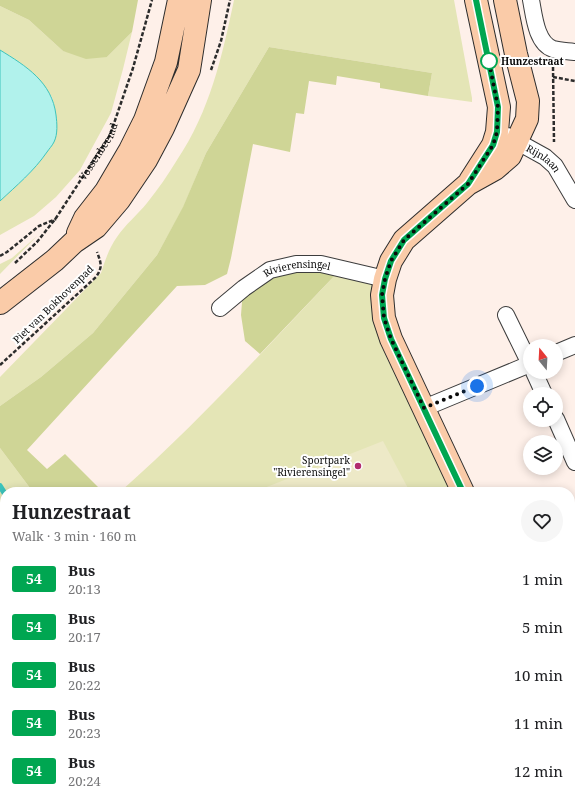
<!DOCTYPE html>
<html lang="en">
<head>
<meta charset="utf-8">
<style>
  body { margin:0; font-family:"Noto Serif",serif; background:#f6f6f6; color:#202124; height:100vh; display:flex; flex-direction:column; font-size:15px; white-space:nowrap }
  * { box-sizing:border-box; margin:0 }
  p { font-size:13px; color:#757577 }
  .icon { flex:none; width:22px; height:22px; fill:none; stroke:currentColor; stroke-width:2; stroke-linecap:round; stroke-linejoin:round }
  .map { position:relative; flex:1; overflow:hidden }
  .panel { position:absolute; left:0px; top:487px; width:575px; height:316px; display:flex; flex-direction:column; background:#fff; border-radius:16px 16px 0 0; box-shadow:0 2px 10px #0003 }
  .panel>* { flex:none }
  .badge { padding:0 8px; border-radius:3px; font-size:14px; line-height:26px }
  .needle { width:26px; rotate:342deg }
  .fabs { position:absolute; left:523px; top:339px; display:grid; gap:8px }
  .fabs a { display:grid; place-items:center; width:40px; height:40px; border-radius:50%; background:#fff; box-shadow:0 2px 10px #0003; font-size:20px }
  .you { position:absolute; width:20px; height:20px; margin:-10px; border:3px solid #fff; border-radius:50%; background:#1a73e8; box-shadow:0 0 0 6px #1a73e833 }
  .map>.badge { position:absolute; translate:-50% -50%; box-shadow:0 0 0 2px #fff }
  .round { display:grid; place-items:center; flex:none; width:42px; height:42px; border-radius:21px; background:#f6f6f6 }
  .summary { display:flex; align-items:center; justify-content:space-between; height:68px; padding:0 12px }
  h1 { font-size:19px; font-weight:700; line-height:30px }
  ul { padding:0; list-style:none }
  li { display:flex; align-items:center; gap:12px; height:48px; padding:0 12px }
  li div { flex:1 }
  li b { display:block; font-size:15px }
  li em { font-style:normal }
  li .badge { min-width:44px; font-weight:700; text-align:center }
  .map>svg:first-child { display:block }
</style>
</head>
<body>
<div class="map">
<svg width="575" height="803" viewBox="0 0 575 803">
  <rect width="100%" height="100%" fill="#fef0e9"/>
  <path fill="#e4e5b6" d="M 234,0 L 454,0 L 472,98 L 472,102 L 428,96 L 432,73 L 269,47 L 206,153 L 183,208 L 157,255 L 93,333 L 41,377 L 0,406 L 0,377 L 101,273 C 105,261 109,248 117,237 C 125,225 138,214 147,203 C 158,189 168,175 177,160 C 210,111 222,57 234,0 Z
    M 0,6 L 29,20 L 63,51 L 107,57 L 132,32 L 123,69 L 111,113 L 80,170 L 56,197 L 34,216 L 0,235 L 0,201 L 28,175 L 43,158 L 54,141 L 57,124 L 55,109 L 52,97 L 26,67 L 0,50 Z
    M 37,236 L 0,274 L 0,264 L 12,258 Z
    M 338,272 L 375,279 L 376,326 L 381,345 L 451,492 L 120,492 C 197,424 267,347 338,272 Z
    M 0,448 L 33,492 L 5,492 L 5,549 L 0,541 Z
    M 0,577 L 5,585 L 5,655 L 0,646 Z
    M 0,673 L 5,682 L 5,757 L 0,748 Z
    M 570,745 L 575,756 L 575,803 L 137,803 L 134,798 L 570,798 Z
    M 28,798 L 72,798 L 76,803 L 31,803 Z"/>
  <path fill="#cfd596" d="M 0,0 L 138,0 L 132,32 L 107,57 L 86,59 L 63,51 L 29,20 L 0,6 Z
    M 269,47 L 432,73 L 428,96 L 380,88 L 380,83 L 337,76 L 336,85 L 309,81 L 304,114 L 296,113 L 290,152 L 253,144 L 231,258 L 227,274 L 205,285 L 177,286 L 27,450 L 47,469 L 65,454 L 103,492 L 33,492 L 0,448 L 0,406 L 41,377 L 93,333 L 157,255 L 183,207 L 206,153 Z
    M 286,268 L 338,272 L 260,354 L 245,341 L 241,315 L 243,289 Z"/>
  <path fill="#ede9c7" d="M 383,441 L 410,492 L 254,492 Z
    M 570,794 L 575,803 L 232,803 L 229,798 L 570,798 Z"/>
  <path fill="#b1f2ec" stroke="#3cc4bc" d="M 0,50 C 26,66 52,82 56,115 C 57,123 58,134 54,142 C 52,146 49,149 47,152 C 34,171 16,186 0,201 Z"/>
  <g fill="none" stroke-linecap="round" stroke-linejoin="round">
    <path stroke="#3cc4bc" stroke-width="5.5" d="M 0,486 L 5,494
      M 188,798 L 191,803"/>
    <g stroke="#3d3d3d" stroke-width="18">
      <g id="street">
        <path d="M 531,0 C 534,15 536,43 553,49 C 560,51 568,51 575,52"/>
        <path id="s2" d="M 507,136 L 545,157 L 555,166 L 575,200"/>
        <path id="s3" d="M 220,308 L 244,288 L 270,270 L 296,264 L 321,264 L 385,279"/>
        <path d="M 506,315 L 530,364"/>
        <path d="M 556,353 L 575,345"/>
        <path d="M 534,372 L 544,394"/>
        <path d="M 424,408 L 530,364"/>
        <path d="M 556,419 L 575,462"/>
        <path d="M 570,660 L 575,657"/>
      </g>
    </g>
    <g stroke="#2c2c2c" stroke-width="24">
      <path id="secondary" d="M 470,181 L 493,145 L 497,132 L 499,107 L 476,0
        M 78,233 L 85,218 L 106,191 L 130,150 L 145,120 L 166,62 L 179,0
        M 0,303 L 55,260 L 74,242 L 96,227 L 119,200 L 146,160 L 163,128 L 189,70 L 200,0
        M 463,492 L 391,339 L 384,318 L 382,295 L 385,279 L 391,261 L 404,240 L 468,184 L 495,169 L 510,156 L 527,119 L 528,101 L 516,54 L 505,0
        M 570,720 L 575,731"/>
    </g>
    <g stroke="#2c2c2c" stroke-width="2.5" stroke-dasharray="4 2" stroke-linecap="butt">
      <path d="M 553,67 L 554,142"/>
      <path d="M 211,70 L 221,41 L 230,0"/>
      <path d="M 553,77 L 575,81"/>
      <path d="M 0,256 L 7,252 L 39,226 L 56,219"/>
      <path id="s1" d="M 15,263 L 37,242 L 56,218 L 110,135 L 133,68 L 152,0"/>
      <path d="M 0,365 L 96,277 C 103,267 101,263 97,252"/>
      <path d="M 0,568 L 5,577"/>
      <path d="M 0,662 L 5,671"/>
      <path d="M 78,798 L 83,803"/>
      <path d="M 128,798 L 131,803"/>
    </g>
    <use href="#street" stroke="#fff" stroke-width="16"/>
    <use href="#secondary" stroke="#facba8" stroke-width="22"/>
  </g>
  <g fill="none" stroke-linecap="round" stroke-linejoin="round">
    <g stroke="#fff" stroke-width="9">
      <path id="line" d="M 463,492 L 391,339 L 384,318 L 382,295 L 385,279 L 391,261 L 404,240 L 468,184 L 493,145 L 497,132 L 498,107 L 476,0"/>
    </g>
    <use href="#line" stroke="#00a651" stroke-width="6"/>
    <path stroke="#0a0a0a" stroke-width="4" stroke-dasharray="0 7.2" d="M 477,386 L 424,408 L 391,339 L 384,318 L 382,295 L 385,279 L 391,261 L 404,240 L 468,184 L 493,145 L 497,132 L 498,107 L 488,57 L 489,61"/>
  </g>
  <circle fill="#fff" stroke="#00a651" stroke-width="2" cx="489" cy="61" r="8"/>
  <circle fill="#b12c6f" stroke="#fff" stroke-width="1.5" cx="358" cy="466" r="4"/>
  <g text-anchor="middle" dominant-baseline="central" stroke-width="4" stroke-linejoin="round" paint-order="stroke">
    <g font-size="10" font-weight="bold" fill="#0a0a0a" stroke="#fff" text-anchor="start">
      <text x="501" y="61">Hunzestraat</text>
    </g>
    <g font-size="10" fill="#0a0a0a" stroke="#fff">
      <text stroke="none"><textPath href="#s1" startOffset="140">Vossenbeemd</textPath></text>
      <text stroke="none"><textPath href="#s2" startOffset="43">Rijnlaan</textPath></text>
      <text stroke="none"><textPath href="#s3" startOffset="90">Rivierensingel</textPath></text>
      <text transform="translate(53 304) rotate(-44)">Piet van Bokhovenpad</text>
    </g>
    <g font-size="10" fill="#0a0a0a" stroke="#fff" text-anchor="end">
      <text x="350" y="460">Sportpark<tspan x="350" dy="12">"Rivierensingel"</tspan></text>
    </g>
  </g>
</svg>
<div class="fabs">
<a><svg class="needle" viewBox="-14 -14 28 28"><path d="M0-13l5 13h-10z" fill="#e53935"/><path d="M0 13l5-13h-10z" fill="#757577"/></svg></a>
<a><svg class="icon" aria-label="locate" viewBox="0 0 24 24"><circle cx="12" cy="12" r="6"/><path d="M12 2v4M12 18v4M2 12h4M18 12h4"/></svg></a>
<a><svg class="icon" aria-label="layers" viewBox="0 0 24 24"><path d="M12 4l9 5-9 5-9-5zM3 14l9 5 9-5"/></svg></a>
</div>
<div class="you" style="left:477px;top:386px"></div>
<section class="panel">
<div class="summary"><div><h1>Hunzestraat</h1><p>Walk · 3 min · 160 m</p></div><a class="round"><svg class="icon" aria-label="heart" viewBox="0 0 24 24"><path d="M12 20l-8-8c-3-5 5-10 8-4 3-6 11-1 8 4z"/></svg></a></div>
<ul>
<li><span class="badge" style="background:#00a651;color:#fff">54</span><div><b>Bus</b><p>20:13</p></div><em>1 min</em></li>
<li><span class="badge" style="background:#00a651;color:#fff">54</span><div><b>Bus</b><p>20:17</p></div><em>5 min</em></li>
<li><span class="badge" style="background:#00a651;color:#fff">54</span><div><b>Bus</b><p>20:22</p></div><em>10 min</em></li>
<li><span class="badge" style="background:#00a651;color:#fff">54</span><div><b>Bus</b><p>20:23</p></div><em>11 min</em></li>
<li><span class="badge" style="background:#00a651;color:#fff">54</span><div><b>Bus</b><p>20:24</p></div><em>12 min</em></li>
</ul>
</section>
</div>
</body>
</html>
